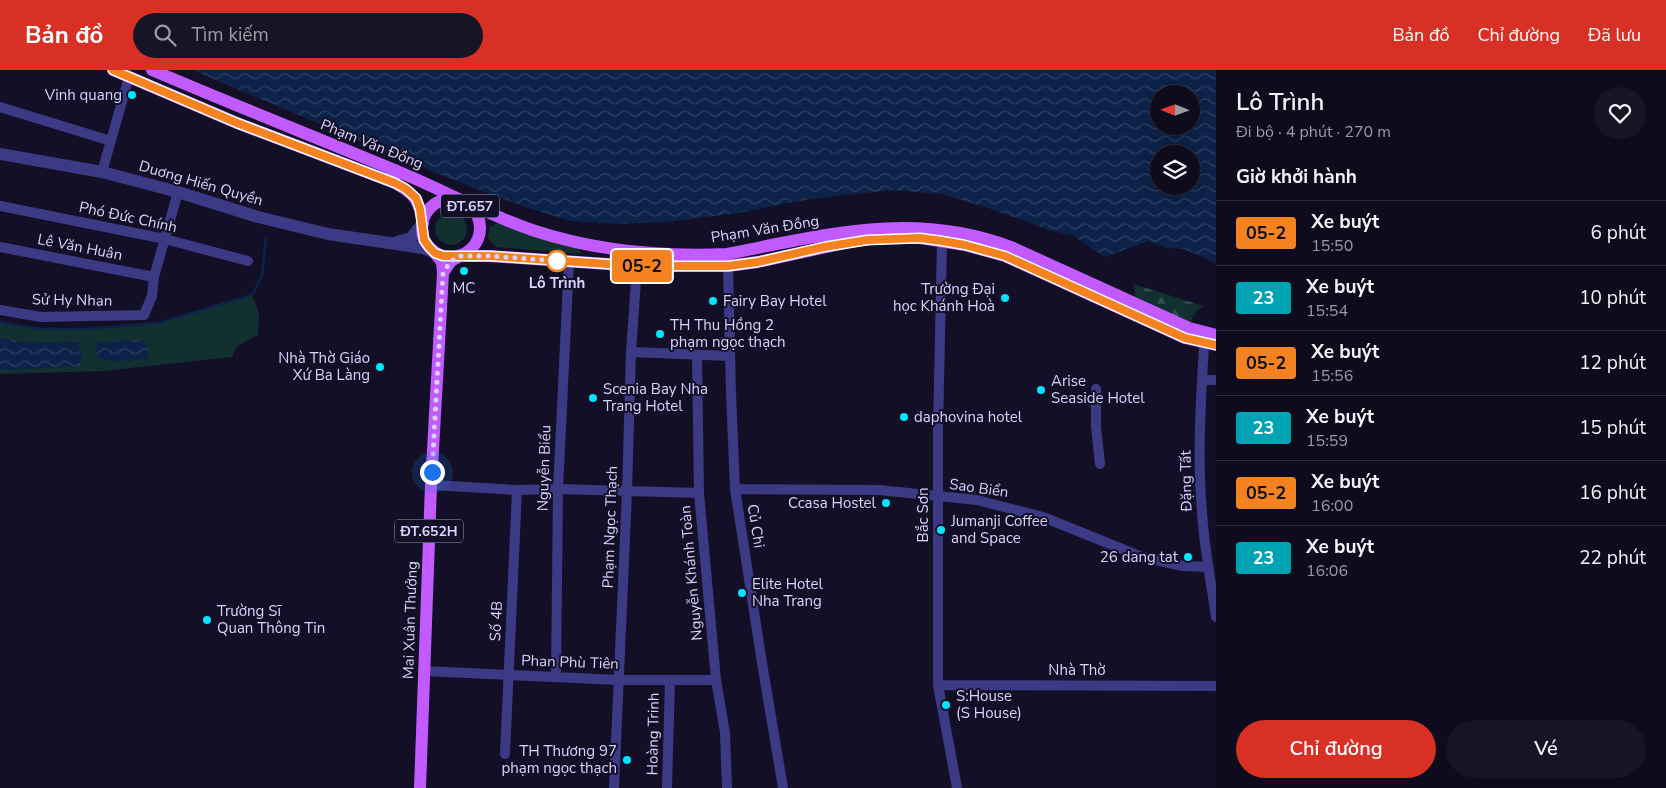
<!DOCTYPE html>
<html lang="vi">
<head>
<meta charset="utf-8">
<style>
  body { margin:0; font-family:"Nunito Sans",sans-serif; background:#171425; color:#f1f3f6; height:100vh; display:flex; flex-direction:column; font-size:19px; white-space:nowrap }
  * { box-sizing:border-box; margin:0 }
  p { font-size:16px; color:#9b9ba3 }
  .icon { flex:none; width:28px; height:28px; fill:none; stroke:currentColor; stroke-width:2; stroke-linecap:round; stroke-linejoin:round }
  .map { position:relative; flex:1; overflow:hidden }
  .sheet { display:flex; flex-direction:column; background:#0e0b1c; width:450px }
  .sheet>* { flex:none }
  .badge { padding:0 10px; border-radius:4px; font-size:18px; line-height:32px }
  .needle { width:32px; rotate:271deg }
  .tools { position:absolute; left:1150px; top:15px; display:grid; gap:10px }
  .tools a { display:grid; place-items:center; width:50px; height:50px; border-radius:50%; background:#0e0b1c; box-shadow:0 2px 12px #0003,0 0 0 1px #2e2b3b; font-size:25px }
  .you { position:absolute; width:25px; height:25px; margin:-12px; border:4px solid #fff; border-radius:50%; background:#1a73e8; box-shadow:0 0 0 8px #1a73e833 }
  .map>.badge { position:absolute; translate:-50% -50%; box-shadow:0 0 0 2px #fff }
  h2 { padding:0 20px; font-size:19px; line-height:45px }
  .round { display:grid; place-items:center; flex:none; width:52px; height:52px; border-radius:26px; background:#171425 }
  .summary { display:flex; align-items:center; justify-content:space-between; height:85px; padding:0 20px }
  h1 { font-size:24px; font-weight:600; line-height:38px }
  .cta { display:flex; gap:10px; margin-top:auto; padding:10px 20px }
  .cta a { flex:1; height:58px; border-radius:30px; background:#d93025; color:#fff; font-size:20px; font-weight:600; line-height:58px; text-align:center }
  .cta a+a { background:#171425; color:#f1f3f6 }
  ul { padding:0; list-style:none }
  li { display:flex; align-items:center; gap:15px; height:65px; padding:0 20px; border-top:1px solid #2e2b3b }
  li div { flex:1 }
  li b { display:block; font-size:19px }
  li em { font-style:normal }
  li .badge { min-width:55px; font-weight:700; text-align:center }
  header { display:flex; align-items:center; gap:30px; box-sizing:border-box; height:70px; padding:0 25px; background:#d93025; color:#fff }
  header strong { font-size:24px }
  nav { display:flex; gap:28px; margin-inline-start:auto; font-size:18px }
  .search { width:350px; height:45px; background:#171425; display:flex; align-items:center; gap:12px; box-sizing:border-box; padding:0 18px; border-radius:28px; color:#9b9ba3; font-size:19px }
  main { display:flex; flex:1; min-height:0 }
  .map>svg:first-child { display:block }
</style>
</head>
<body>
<header>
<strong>Bản đồ</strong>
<div class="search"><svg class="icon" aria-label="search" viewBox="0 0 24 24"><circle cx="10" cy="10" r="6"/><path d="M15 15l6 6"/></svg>Tìm kiếm</div>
<nav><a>Bản đồ</a><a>Chỉ đường</a><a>Đã lưu</a></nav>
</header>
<main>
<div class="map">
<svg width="1216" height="718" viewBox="0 0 1216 718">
  <defs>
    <pattern id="forest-firs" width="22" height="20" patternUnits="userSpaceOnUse" patternTransform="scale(1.25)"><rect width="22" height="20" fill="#12302f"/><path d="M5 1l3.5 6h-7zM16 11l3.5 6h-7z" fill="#344d4e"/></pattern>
    <pattern id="water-waves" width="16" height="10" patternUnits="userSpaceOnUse" patternTransform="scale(1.25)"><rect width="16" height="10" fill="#0c2248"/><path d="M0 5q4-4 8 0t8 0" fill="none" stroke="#2f4163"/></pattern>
  </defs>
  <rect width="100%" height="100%" fill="#130f26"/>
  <path fill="#12302f" d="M435 159a16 16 0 1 1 32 0a16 16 0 1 1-32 0Z
    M 499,152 L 546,170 L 580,179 L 581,182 L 579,184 L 496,177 L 488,168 L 490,157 Z
    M 252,225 L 259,243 L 258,265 L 237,276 L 232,287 L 103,301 L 0,304 L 0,298 L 10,300 L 44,297 L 78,270 C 52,277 26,272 0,268 L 0,252 L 41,259 L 84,259 L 158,253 Z"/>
  <path fill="url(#forest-firs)" d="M 1134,214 L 1203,236 L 1194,244 L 1190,254 L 1135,230 Z"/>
  <path fill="url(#water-waves)" fill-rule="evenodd" d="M 192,0 L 1216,0 L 1216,194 L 1201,186 L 1183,179 L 1167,178 L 1148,171 L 1105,187 L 1072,165 L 1052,161 L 985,137 L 941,124 L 892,120 L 810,129 L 738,143 L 666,152 L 618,154 L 570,151 L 525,137 L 448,108 ZM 1159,24 L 1191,24 L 1191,56 L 1159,56 ZM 1159,84 L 1191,84 L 1191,116 L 1159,116 Z
    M 0,268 C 26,272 53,277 78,270 L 82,288 L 80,296 L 10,300 L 0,298 Z
    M 142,269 L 149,280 L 147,289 L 113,292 L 98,288 L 96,273 Z"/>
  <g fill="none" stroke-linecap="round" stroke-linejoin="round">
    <path stroke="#0c2248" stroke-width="2.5" d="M 0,252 L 41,259 L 84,259 L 158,253 L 252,225 L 262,206 L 266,167"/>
    <path stroke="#3d3a85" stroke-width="10" d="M 0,37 L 111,71
      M 102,102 L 129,7
      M 0,136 L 165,169 L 248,191
      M 942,171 L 938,361 L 938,615 L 957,718
      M 0,177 L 154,207
      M 728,196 L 731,323 L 735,419 L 762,593 L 783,718
      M 0,240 L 41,247 L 144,245 L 152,226 L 154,207 L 178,122
      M 1204,274 C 1201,329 1197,386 1202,442 C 1204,477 1211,512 1216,547
      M 631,282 L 730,286
      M 697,285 L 699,423 L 716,610 L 725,663 L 727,718
      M 1202,310 L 1216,310
      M 1096,319 L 1096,357 L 1100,394
      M 431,415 L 517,420 L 558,419 L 699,423
      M 735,419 L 879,420 L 977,430 L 1043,447 L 1142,487 L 1183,496 L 1208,497
      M 424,601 L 619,610 L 716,610
      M 556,606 L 558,419 L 569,192
      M 938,615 L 1216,616
      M 505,684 L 517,420
      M 614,718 L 627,422 L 631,282 L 637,196
      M 667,718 L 670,610"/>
    <path stroke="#3d3a85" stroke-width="12" d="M 0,84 L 102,102 L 178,122 L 258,147 L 328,164 L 423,178 L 435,183
      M 397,172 L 411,168 L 423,153"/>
    <path stroke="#c25bff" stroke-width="12" d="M 113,0 L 237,53 L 395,113 C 415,124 419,130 423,153
      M 152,0 C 236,36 320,69 404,104 C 447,122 488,145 532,160 C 595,181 661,187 727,184 C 825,165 913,140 1011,177 L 1189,258 L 1216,265
      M422 158a29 29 0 1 1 58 0a29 29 0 1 1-58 0Z
      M 443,203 L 451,191 L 460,186 L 489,186 L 637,196 L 728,196 L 758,192 L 854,171 L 879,168 L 920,168 L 965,175 L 1005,186 L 1185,268 L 1216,275
      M 420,718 L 431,415 L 443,203 L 442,192 L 435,183"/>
  </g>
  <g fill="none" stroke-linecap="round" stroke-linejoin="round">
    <g stroke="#fff" stroke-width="11">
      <path id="line" d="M 113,0 L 237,53 L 395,113 L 406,119 L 416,128 L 420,139 L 424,170 L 429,177 L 435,183 L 443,186 L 490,186 L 637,196 L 728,196 L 758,192 L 824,177 L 867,170 L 920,168 L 942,171 L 965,175 L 1005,186 L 1185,268 L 1216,275"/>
    </g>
    <use href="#line" stroke="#f58220" stroke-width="8"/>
    <path stroke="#d9d4ff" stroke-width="5" stroke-dasharray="0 9" d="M 432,402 L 443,203 L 451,191 L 460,186 L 490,186 L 557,191"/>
  </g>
  <g fill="#00e5ff" stroke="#130f26" stroke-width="2">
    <circle cx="132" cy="25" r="5"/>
    <circle cx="464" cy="201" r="5"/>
    <circle cx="1005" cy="228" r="5"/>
    <circle cx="713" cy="231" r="5"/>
    <circle cx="660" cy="264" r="5"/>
    <circle cx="380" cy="297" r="5"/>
    <circle cx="1041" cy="320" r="5"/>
    <circle cx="593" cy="328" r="5"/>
    <circle cx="904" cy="347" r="5"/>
    <circle cx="886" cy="433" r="5"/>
    <circle cx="941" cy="460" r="5"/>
    <circle cx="1188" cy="487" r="5"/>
    <circle cx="742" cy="523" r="5"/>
    <circle cx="207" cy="550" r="5"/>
    <circle cx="946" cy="635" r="5"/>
    <circle cx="627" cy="690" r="5"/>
  </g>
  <circle fill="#fff" stroke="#f58220" stroke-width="2.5" cx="557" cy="191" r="10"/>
  <g text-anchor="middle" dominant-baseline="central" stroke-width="4" stroke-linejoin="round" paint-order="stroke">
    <g fill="#130f26" stroke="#9e99be" stroke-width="1">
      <rect x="441" y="124.5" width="58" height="23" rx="4"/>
      <rect x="395" y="449.5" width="68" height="23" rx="4"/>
    </g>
    <g font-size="14" font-weight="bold" fill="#d9d4ff">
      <text x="470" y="136">ĐT.657</text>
      <text x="429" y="461">ĐT.652H</text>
    </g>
    <g font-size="15" fill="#d9d4ff" stroke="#130f26" text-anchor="start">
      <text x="122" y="25" text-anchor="end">Vinh quang</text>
      <text x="464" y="218" text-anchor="middle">MC</text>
      <text x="995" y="219" text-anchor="end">Trường Đại<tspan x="995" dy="17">học Khánh Hoà</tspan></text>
      <text x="723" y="231">Fairy Bay Hotel</text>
      <text x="670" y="255">TH Thu Hồng 2<tspan x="670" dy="17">phạm ngọc thạch</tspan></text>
      <text x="370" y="288" text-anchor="end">Nhà Thờ Giáo<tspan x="370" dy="17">Xứ Ba Làng</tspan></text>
      <text x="1051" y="311">Arise<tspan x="1051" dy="17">Seaside Hotel</tspan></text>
      <text x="603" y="319">Scenia Bay Nha<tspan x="603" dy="17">Trang Hotel</tspan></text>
      <text x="914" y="347">daphovina hotel</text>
      <text x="876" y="433" text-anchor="end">Ccasa Hostel</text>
      <text x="951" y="451">Jumanji Coffee<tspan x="951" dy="17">and Space</tspan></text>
      <text x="1178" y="487" text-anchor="end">26 dang tat</text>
      <text x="752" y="514">Elite Hotel<tspan x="752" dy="17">Nha Trang</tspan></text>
      <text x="217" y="541">Trường Sĩ<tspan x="217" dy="17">Quan Thông Tin</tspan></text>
      <text x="956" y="626">S:House<tspan x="956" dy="17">(S House)</tspan></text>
      <text x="617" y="681" text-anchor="end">TH Thương 97<tspan x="617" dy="17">phạm ngọc thạch</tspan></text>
    </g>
    <g font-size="15" fill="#d9d4ff" stroke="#130f26">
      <text transform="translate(372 74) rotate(22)">Phạm Văn Đồng</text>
      <text transform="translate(201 113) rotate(16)">Duơng Hiến Quyền</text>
      <text transform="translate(128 147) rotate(12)">Phó Đức Chính</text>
      <text transform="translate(765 159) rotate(-9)">Phạm Văn Đồng</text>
      <text transform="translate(80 177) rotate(11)">Lê Văn Huân</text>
      <text transform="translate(72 230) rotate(1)">Sử Hy Nhan</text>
      <text transform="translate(544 398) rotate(-88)">Nguyễn Biểu</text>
      <text transform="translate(1186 411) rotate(-91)">Đặng Tất</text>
      <text transform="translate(979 418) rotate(8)">Sao Biển</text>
      <text transform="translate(923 445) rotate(-90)">Bắc Sơn</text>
      <text transform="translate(756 456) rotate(81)">Củ Chi</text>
      <text transform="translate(610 457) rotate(-88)">Phạm Ngọc Thạch</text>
      <text transform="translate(691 503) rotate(-95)">Nguyễn Khánh Toàn</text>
      <text transform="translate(410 550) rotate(-88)">Mai Xuân Thưởng</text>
      <text transform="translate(496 551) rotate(-87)">Số 4B</text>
      <text transform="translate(570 592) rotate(2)">Phan Phù Tiên</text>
      <text x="1077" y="600">Nhà Thờ</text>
      <text transform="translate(653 664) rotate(-89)">Hoàng Trinh</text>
    </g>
    <g font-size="15" font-weight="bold" fill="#d9d4ff" stroke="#130f26">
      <text x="557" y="213">Lô Trình</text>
    </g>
  </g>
</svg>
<div class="tools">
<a><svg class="needle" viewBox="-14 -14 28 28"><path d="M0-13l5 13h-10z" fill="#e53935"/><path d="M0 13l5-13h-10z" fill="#9b9ba3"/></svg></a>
<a><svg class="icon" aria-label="layers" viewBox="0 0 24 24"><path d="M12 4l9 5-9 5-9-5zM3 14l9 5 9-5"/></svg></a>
</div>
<div class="you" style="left:432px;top:402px"></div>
<b class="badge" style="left:642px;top:196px;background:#f58220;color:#111">05-2</b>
</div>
<section class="sheet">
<div class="summary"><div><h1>Lô Trình</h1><p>Đi bộ · 4 phút · 270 m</p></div><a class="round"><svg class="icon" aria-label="heart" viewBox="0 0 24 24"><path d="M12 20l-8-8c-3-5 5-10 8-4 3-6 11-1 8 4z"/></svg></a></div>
<h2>Giờ khởi hành</h2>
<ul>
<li><span class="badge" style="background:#f58220;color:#111">05-2</span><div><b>Xe buýt</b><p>15:50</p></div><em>6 phút</em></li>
<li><span class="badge" style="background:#00a3b4;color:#fff">23</span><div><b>Xe buýt</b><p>15:54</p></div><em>10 phút</em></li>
<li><span class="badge" style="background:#f58220;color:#111">05-2</span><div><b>Xe buýt</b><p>15:56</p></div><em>12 phút</em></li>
<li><span class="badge" style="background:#00a3b4;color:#fff">23</span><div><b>Xe buýt</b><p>15:59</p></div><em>15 phút</em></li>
<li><span class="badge" style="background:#f58220;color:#111">05-2</span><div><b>Xe buýt</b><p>16:00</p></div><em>16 phút</em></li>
<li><span class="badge" style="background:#00a3b4;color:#fff">23</span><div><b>Xe buýt</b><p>16:06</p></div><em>22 phút</em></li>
</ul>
<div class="cta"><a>Chỉ đường</a><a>Vé</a></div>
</section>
</main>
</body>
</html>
